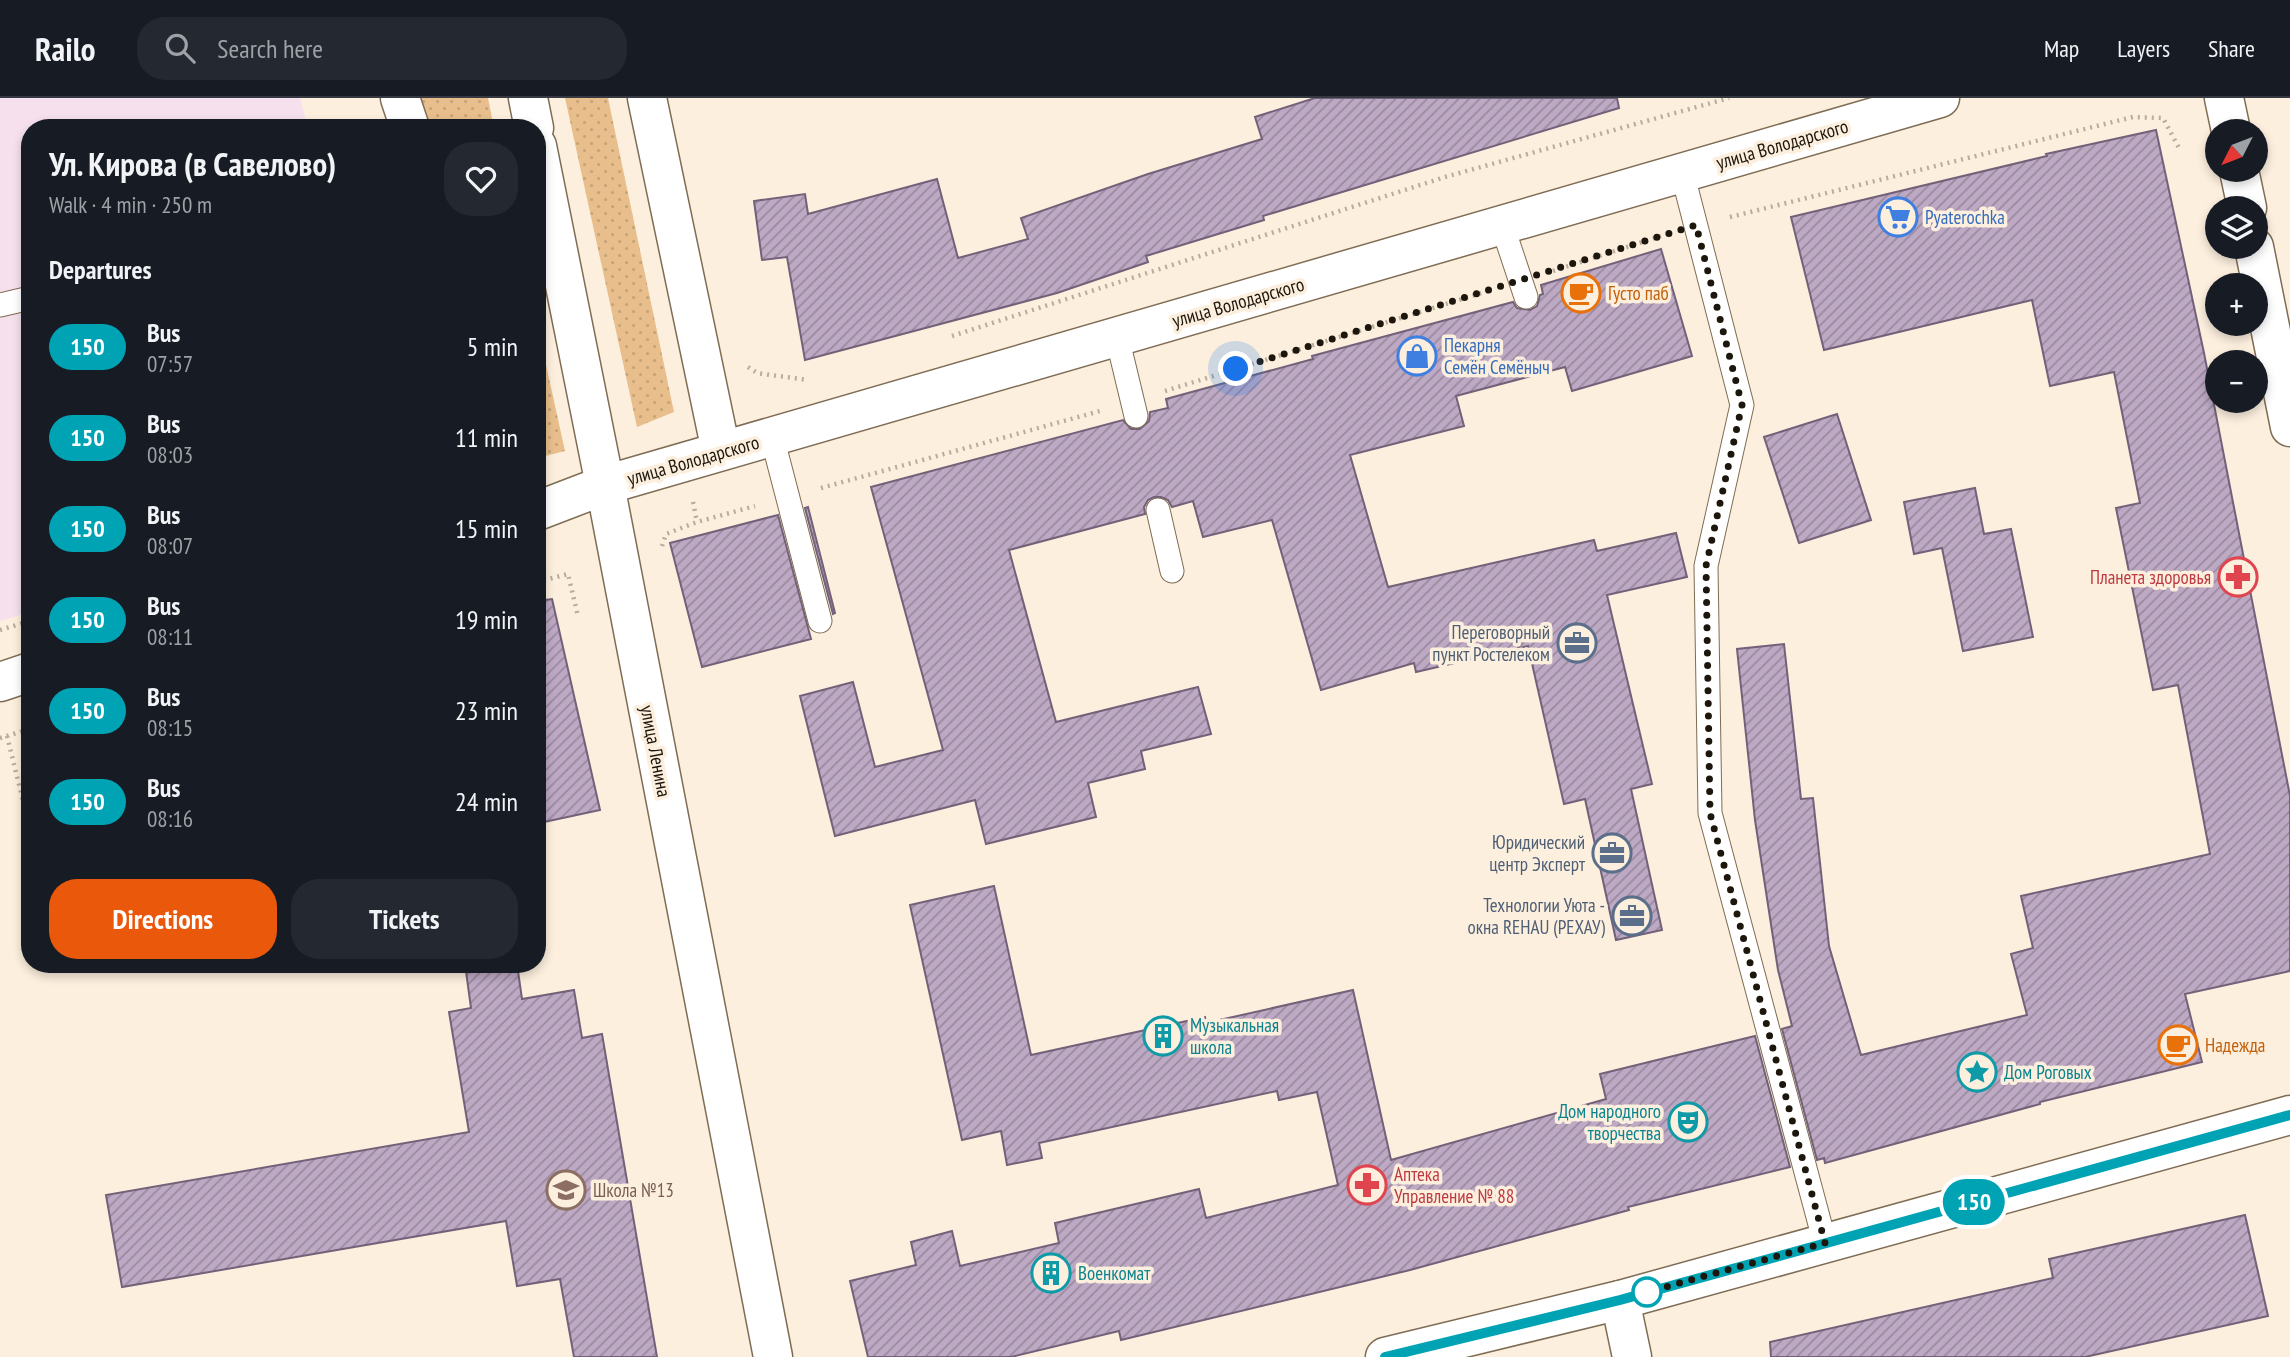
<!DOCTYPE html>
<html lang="en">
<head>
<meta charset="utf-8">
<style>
  body { margin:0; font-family:"PT Sans Narrow",sans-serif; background:#242831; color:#f1f3f6; height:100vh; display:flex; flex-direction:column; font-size:26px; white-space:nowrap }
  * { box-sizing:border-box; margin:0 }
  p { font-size:23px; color:#9ea1a6 }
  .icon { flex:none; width:38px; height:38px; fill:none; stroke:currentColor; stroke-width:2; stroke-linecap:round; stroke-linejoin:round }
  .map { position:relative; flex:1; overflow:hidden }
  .panel { position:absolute; left:21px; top:21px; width:525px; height:854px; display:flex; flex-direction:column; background:#171b24; border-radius:28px; box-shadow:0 4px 10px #0003 }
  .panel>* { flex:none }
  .badge { padding:0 14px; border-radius:23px; font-size:24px; line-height:46px }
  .needle { width:46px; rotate:228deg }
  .tools { position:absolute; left:2205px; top:21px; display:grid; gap:14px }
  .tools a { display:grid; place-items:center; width:63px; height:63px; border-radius:50%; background:#171b24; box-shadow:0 4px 10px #0003; font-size:35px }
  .you { position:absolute; width:35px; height:35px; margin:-18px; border:5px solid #fff; border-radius:50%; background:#1a73e8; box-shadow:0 0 0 10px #1a73e833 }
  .map>.badge { position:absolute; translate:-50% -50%; box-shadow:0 0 0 4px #fff }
  h2 { padding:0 28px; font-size:26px; line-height:63px }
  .round { display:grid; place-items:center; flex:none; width:74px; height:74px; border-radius:28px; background:#242831 }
  .head { display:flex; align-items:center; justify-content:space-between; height:119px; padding:0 28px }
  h1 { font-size:33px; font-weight:700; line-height:52px }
  .action { display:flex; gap:14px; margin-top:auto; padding:14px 28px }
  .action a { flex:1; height:80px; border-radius:28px; background:#ea580c; color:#fff; font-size:28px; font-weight:700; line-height:80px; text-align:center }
  .action a+a { background:#242831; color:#f1f3f6 }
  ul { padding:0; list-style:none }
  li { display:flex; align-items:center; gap:21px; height:91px; padding:0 28px }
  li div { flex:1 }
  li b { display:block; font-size:26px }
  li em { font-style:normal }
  li .badge { min-width:77px; font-weight:700; text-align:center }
  header { display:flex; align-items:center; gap:42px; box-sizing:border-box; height:98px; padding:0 35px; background:#171b24; border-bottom:2px solid #363941 }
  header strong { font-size:33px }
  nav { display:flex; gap:38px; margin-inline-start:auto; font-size:24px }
  .search { width:490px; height:63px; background:#242831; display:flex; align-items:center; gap:18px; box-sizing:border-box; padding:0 24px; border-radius:28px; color:#9ea1a6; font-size:26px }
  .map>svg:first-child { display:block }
</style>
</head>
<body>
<header>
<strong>Railo</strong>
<div class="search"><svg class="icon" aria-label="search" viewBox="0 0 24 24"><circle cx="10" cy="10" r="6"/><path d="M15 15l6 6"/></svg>Search here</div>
<nav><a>Map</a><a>Layers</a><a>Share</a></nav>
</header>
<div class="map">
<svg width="2290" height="1259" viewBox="0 0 2290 1259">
  <defs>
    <pattern id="grass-dots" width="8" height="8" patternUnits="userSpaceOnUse" patternTransform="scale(1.75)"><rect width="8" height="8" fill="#e8bf8c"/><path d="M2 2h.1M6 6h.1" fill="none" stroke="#c7a378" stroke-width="1.8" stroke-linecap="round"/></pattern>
    <pattern id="building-hatch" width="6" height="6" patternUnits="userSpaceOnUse" patternTransform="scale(1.75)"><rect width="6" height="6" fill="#bda9c4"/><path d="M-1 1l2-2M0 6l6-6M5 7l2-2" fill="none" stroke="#99899e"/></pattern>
  </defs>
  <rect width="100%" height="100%" fill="#fcefde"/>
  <path fill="#f6e0ee" d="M 0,0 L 300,0 L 308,30 L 30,30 L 30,514 L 0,523 Z"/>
  <path fill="url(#grass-dots)" d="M 417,0 L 488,0 L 494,30 L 425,30 Z
    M 565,0 L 608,0 L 674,314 L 637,329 Z
    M 537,226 L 565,353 L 537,360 Z"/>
  <path fill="url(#building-hatch)" stroke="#736179" stroke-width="2" d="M 1315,0 L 1617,0 L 1619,10 L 1263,118 L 1264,122 L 1146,158 L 1148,164 L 1057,195 L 805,262 L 787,159 L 762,162 L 754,103 L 805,96 L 808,116 L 937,81 L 958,160 L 1028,141 L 1021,120 L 1148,76 L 1262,41 L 1255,19 Z
    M 2156,32 L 2204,255 L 2290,698 L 2290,873 L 2185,896 L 2202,964 L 2040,1004 L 2040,1006 L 1825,1065 L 1824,1060 L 1817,1062 L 1782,931 L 1792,928 L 1778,872 L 1755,722 L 1737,551 L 1784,546 L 1801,701 L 1813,700 L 1829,848 L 1861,957 L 2027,917 L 2011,856 L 2033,850 L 2021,798 L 2210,756 L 2178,587 L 2153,592 L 2116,410 L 2140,405 L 2114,274 L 2050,288 L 2032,202 L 1824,252 L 1791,119 L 2047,58 L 2046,56 Z
    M 1661,151 L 1692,258 L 1572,293 L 1565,269 L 1456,298 L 1464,328 L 1350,357 L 1388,489 L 1594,442 L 1597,453 L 1676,435 L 1687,479 L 1607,497 L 1652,686 L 1631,691 L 1662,832 L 1616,842 L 1585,701 L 1564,706 L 1528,548 L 1416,574 L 1414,565 L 1321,592 L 1272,422 L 1203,439 L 1193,403 L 1172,409 L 1168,402 L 1161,399 L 1154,399 L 1148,402 L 1144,409 L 1145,416 L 1009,452 L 1056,624 L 1198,589 L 1211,636 L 1141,653 L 1145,671 L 1088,685 L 1096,719 L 986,746 L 975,702 L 835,738 L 800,598 L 853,584 L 875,669 L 943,652 L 871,389 L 1123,322 L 1131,331 L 1140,331 L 1149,323 L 1150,314 L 1168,310 L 1166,301 L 1313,261 L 1312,258 L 1513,204 L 1517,210 L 1530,212 L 1537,208 L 1540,197 L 1543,196 L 1541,187 Z
    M 1837,316 L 1871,422 L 1799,445 L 1764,339 Z
    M 1975,390 L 1984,436 L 2011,431 L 2033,539 L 1963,553 L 1942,450 L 1914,456 L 1904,404 Z
    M 808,409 L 835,515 L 833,516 L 805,410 Z
    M 778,417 L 811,541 L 702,569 L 670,445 Z
    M 552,501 L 600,712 L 544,724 L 537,694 L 537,503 Z
    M 994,788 L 1031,957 L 1205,919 L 1206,925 L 1353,892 L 1391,1062 L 1606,1001 L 1600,976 L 1755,938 L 1790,1069 L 1628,1109 L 1629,1112 L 1410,1172 L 1121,1242 L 1119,1233 L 1011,1259 L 868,1259 L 850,1183 L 916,1167 L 911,1144 L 952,1133 L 960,1168 L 1059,1145 L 1055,1125 L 1199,1091 L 1206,1120 L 1338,1087 L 1317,994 L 1279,1002 L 1277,993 L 1039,1045 L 1042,1060 L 1007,1067 L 1001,1033 L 962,1042 L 910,807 Z
    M 465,866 L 517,866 L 522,901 L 574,892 L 582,940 L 602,936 L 657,1259 L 574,1259 L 560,1181 L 517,1188 L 506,1123 L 122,1189 L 106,1097 L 469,1034 L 449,914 L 471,910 Z
    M 2245,1117 L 2268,1218 L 2085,1259 L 1771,1259 L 1770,1244 L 2053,1180 L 2049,1161 Z"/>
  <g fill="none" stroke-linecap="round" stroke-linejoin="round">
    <g stroke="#7f6c54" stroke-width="25">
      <path id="lane" d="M 1682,74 L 1742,307 L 1706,468 L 1710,715 L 1825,1145
        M 1502,127 L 1526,199
        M 0,207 L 30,200
        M 1117,239 L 1136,318
        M 772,339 L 820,523
        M 1158,412 L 1172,473"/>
    </g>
    <g stroke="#7f6c54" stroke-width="41">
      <path id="street" d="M 400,0 L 410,30
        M 647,0 L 721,353
        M 1620,1202 L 1632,1259"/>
    </g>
    <g stroke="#7f6c54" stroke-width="41">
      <path id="secondary" d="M 528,0 L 534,30
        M 2224,0 L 2231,33
        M 537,48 L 605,387 L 773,1259
        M 2239,72 L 2247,110
        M 2254,149 L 2290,329
        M 537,413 L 605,387 L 1940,0
        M 0,584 L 30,574
        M 1385,1259 L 1620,1202 L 2290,1017"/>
    </g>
    <path stroke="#b7ac9d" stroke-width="4.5" stroke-dasharray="2 5" stroke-linecap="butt" d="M 1730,119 L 2133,19 L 2163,20 L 2179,50
      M 1553,173 L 1661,138
      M 952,238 L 1445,79 L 1729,0
      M 748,269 L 757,275 L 807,282
      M 1165,293 L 1488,193
      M 821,390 L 1100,313
      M 693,404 L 697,424
      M 662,448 L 666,436 L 697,424 L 755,408
      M 537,484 L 568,476 L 578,518
      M 0,532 L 30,523
      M 7,638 L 30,731
      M 0,640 L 30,631
      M 83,866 L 84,870"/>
    <use href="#lane" stroke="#fff" stroke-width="23"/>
    <use href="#street" stroke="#fff" stroke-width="38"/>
    <use href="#secondary" stroke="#fff" stroke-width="38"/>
  </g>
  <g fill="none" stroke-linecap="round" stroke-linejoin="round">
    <g stroke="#fff" stroke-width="16">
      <path id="line" d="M 1385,1259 L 1620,1202 L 2290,1017"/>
    </g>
    <use href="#line" stroke="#00a3b4" stroke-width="10"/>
    <path stroke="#1d160c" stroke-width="7" stroke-dasharray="0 12.6" d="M 1236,271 L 1696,127 L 1742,307 L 1706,468 L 1710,715 L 1825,1145 L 1647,1194"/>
  </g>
  <defs>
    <g id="supermarket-ring" transform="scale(2.0125)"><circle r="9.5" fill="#fcefde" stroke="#3f7fe0" stroke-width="1.5"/><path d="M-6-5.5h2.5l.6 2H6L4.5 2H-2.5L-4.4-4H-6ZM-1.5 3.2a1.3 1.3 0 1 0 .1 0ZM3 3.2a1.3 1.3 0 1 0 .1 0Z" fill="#3f7fe0"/></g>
    <g id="cafe-ring" transform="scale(2.0125)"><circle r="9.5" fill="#fcefde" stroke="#e8710a" stroke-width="1.5"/><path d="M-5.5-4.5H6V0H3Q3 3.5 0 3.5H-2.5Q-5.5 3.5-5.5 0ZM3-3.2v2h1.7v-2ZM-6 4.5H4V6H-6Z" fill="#e8710a"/></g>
    <g id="shop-ring" transform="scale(2.0125)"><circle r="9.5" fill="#fcefde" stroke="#3f7fe0" stroke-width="1.5"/><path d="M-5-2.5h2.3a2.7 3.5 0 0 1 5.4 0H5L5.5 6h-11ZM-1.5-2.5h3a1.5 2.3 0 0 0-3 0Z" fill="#3f7fe0"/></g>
    <g id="pharmacy-ring" transform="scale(2.0125)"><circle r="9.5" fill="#fcefde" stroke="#e0444e" stroke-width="1.5"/><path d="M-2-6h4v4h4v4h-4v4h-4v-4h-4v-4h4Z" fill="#e0444e"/></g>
    <g id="office-ring" transform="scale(2.0125)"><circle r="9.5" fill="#fcefde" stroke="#5c6f8a" stroke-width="1.5"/><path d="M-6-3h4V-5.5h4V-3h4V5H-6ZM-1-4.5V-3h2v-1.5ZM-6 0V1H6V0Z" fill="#5c6f8a"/></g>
    <g id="building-ring" transform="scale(2.0125)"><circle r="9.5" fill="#fcefde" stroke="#0f9aa8" stroke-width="1.5"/><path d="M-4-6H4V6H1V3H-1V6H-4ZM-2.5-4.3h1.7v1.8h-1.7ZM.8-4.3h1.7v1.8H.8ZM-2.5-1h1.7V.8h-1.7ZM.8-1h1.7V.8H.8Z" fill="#0f9aa8"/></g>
    <g id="sight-ring" transform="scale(2.0125)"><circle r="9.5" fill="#fcefde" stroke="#0f9aa8" stroke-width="1.5"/><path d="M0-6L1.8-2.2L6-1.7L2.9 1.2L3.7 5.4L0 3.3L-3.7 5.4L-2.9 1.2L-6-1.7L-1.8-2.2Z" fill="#0f9aa8"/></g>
    <g id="theatre-ring" transform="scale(2.0125)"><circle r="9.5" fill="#fcefde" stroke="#0f9aa8" stroke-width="1.5"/><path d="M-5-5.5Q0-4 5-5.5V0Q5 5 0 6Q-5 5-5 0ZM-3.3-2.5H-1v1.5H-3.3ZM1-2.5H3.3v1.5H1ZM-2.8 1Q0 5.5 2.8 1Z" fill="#0f9aa8"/></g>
    <g id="school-ring" transform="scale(2.0125)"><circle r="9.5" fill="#fcefde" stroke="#8d6e63" stroke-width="1.5"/><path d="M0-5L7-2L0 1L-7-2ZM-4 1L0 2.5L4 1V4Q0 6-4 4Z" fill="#8d6e63"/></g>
  </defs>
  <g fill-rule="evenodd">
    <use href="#supermarket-ring" x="1898" y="119"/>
    <use href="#cafe-ring" x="1581" y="195"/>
    <use href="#shop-ring" x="1417" y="258"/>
    <use href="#pharmacy-ring" x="2238" y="479"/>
    <use href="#office-ring" x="1577" y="545"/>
    <use href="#office-ring" x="1612" y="755"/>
    <use href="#office-ring" x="1632" y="818"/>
    <use href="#building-ring" x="1163" y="938"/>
    <use href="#cafe-ring" x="2178" y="947"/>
    <use href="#sight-ring" x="1977" y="974"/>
    <use href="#theatre-ring" x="1688" y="1024"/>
    <use href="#pharmacy-ring" x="1367" y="1087"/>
    <use href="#school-ring" x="566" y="1092"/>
    <use href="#building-ring" x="1051" y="1175"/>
  </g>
  <circle fill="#fff" stroke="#00a3b4" stroke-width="3.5" cx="1647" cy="1194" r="14"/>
  <g text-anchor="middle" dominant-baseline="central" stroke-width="7" stroke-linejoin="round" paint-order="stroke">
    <g font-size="19" fill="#1d160c" stroke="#fcefde">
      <text transform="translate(1782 46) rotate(-16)">улица Володарского</text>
      <text transform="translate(1238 204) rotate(-16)">улица Володарского</text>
      <text transform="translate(693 362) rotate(-16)">улица Володарского</text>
      <text transform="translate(656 653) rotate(79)">улица Ленина</text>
    </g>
    <g font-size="19" fill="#366cbe" stroke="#fcefde" text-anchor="start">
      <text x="1925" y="119">Pyaterochka</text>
      <text x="1444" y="247">Пекарня<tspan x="1444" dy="22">Семён Семёныч</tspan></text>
    </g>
    <g font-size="19" fill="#c56008" stroke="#fcefde" text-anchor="start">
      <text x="1608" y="195">Густо паб</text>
      <text x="2205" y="947">Надежда</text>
    </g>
    <g font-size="19" fill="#be3a42" stroke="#fcefde" text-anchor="end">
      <text x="2211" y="479">Планета здоровья</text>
      <text x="1394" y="1076" text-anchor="start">Аптека<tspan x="1394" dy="22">Управление № 88</tspan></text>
    </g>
    <g font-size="19" fill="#4e5e75" stroke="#fcefde" text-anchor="end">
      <text x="1550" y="534">Переговорный<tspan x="1550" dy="22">пункт Ростелеком</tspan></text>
      <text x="1585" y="744">Юридический<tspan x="1585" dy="22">центр Эксперт</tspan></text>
      <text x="1605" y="807">Технологии Уюта -<tspan x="1605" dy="22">окна REHAU (РЕХАУ)</tspan></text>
    </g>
    <g font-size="19" fill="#0d838f" stroke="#fcefde" text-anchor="start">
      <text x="1190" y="927">Музыкальная<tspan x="1190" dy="22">школа</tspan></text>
      <text x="2004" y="974">Дом Роговых</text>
      <text x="1661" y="1013" text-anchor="end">Дом народного<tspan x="1661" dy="22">творчества</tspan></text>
      <text x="1078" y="1175">Военкомат</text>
    </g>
    <g font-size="19" fill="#785e54" stroke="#fcefde" text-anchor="start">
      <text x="593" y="1092">Школа №13</text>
    </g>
  </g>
</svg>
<div class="tools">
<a><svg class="needle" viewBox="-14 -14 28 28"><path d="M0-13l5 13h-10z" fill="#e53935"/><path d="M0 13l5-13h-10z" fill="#9ea1a6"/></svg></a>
<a><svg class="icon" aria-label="layers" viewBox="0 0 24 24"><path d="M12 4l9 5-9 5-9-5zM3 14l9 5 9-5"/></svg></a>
<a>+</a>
<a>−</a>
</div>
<div class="you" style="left:1236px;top:271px"></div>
<b class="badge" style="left:1974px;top:1104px;background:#00a3b4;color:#fff">150</b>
<section class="panel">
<div class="head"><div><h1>Ул. Кирова (в Савелово)</h1><p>Walk · 4 min · 250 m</p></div><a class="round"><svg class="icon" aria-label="heart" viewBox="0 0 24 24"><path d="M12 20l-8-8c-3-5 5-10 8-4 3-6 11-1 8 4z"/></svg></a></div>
<h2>Departures</h2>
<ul>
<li><span class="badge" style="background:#00a3b4;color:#fff">150</span><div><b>Bus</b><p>07:57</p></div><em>5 min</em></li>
<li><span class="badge" style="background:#00a3b4;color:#fff">150</span><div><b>Bus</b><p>08:03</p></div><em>11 min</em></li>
<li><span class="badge" style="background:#00a3b4;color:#fff">150</span><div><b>Bus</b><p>08:07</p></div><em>15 min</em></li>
<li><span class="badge" style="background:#00a3b4;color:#fff">150</span><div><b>Bus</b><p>08:11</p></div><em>19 min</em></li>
<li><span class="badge" style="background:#00a3b4;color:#fff">150</span><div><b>Bus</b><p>08:15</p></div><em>23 min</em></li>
<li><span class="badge" style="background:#00a3b4;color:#fff">150</span><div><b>Bus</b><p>08:16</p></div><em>24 min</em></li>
</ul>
<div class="action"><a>Directions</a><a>Tickets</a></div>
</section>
</div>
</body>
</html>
